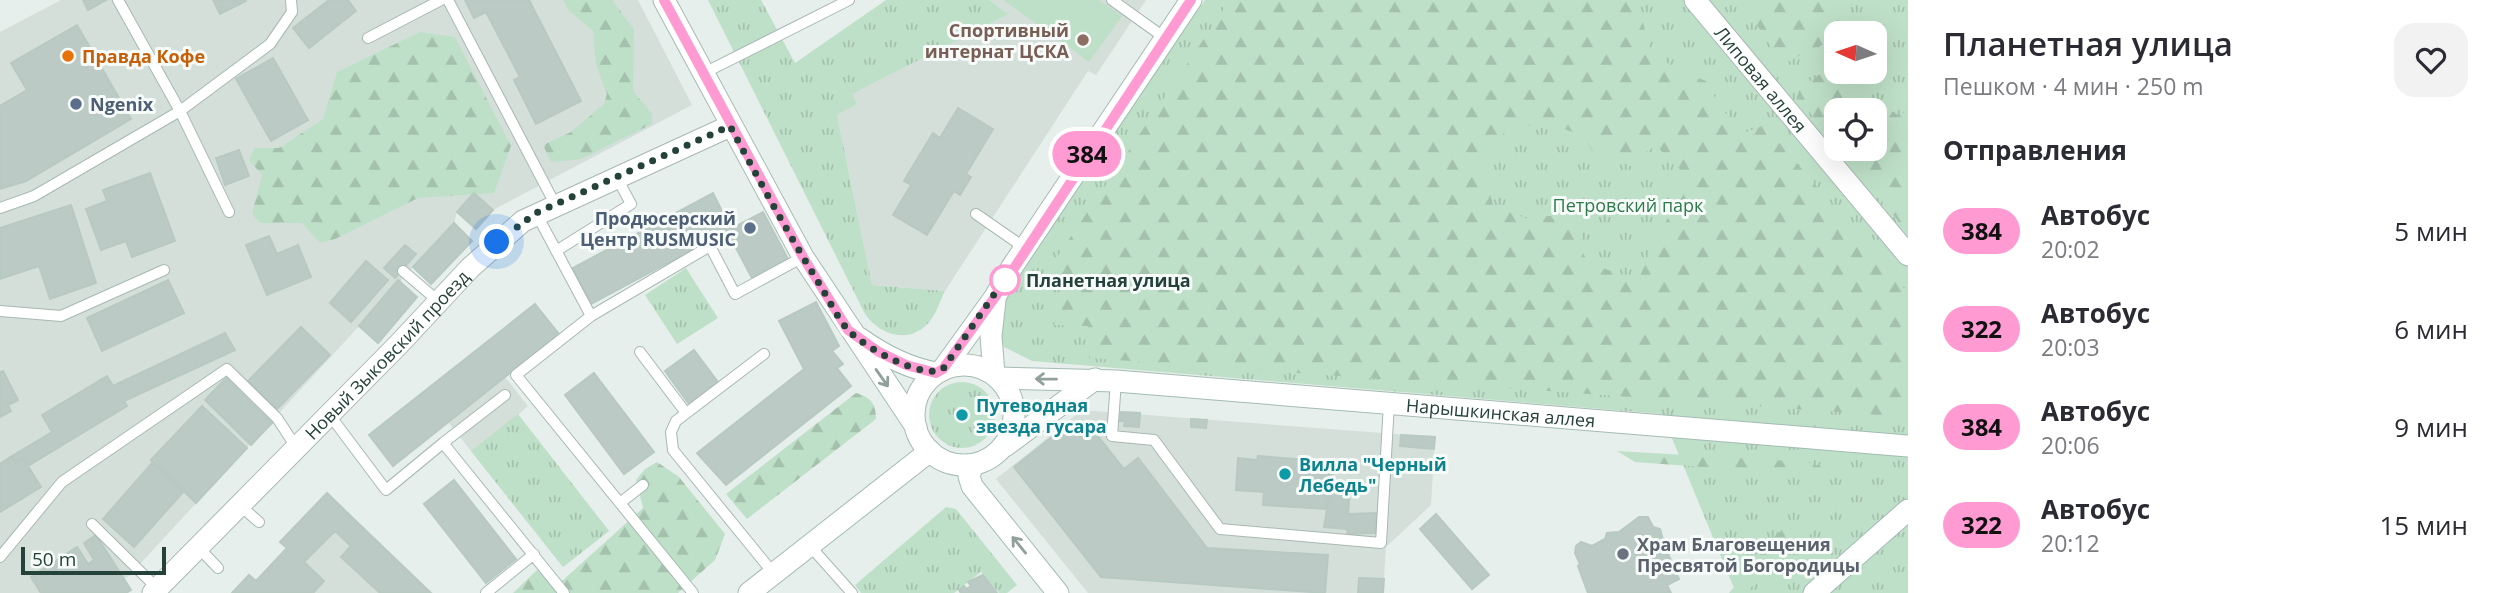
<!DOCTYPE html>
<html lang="ru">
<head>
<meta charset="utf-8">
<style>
  body { margin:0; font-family:"Open Sans",sans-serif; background:#f2f2f3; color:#2b2b33; height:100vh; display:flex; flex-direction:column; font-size:26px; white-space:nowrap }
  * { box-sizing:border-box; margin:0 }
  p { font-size:23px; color:#7c7c81 }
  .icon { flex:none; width:38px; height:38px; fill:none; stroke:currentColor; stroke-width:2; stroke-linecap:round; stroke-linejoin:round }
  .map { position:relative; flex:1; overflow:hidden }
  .sheet { display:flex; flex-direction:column; background:#fff; width:595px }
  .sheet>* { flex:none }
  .badge { padding:0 14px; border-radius:23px; font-size:24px; line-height:46px }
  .needle { width:46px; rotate:273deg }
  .buttons { position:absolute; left:1824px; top:21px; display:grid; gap:14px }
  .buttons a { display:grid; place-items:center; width:63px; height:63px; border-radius:14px; background:#fff; box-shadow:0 7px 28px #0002; font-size:35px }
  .scale { position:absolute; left:21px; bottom:18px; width:145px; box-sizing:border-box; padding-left:7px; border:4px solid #24423a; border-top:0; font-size:19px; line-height:24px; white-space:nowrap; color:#24423a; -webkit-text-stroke:5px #f7fbf9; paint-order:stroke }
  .you { position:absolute; width:35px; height:35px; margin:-18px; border:5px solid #fff; border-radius:50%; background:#1a73e8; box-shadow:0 0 0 10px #1a73e833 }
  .map>.badge { position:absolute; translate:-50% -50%; box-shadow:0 0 0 4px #fff }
  h2 { padding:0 35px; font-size:26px; line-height:63px }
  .round { display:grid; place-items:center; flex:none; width:74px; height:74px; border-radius:21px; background:#f2f2f3 }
  .headline { display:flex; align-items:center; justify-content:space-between; height:119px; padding:0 35px }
  h1 { font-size:33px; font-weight:600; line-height:52px }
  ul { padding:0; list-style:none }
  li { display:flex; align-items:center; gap:21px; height:98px; padding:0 35px }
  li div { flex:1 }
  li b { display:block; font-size:26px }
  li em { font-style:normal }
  li .badge { min-width:77px; font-weight:700; text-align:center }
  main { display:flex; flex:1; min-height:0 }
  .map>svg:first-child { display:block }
</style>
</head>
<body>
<main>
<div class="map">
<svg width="1908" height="593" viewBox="0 0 1908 593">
  <defs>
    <pattern id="grass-tufts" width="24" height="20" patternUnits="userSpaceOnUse" patternTransform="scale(1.75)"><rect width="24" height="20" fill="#bfe0c8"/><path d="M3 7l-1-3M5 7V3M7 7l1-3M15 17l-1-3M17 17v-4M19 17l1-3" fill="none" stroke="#a4c1ad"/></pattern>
    <pattern id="forest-firs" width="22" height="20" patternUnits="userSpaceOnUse" patternTransform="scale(1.75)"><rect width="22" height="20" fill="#bfe0c8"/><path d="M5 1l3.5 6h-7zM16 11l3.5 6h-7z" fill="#a4c1ad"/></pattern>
  </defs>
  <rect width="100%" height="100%" fill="#e6efeb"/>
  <path fill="#d4dfda" d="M 61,0 L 638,0 L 692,105 L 493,210 L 475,193 L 457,212 L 454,223 L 141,563 L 138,570 L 124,579 L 131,590 L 126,593 L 0,593 L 0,32 Z
    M 989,0 L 1146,0 L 1096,75 L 1088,71 L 945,291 L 872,285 L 837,115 L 856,104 L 851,94 L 1009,14 Z
    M 505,377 L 528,406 L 518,415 L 609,531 L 563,567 L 448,422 Z
    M 1082,410 L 1435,437 L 1431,505 L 1386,547 L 1383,593 L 1088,593 L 996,479 Z
    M 327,493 L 431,593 L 232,593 L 249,575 L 256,581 L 287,549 L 280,542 Z"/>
  <path fill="url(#grass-tufts)" fill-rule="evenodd" d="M 708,0 L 761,0 L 795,63 L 886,0 L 989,0 L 1009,14 L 852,94 L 857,104 L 837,115 L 872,285 L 945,291 C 940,301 937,312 930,321 C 911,345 880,336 865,314 Z
    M 1205,0 L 1908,0 L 1908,593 L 1736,593 L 1662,414 L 1032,361 L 1004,347 C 996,322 1003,305 1013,281 ZM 1836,33 L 1874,33 L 1874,72 L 1836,72 ZM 1836,110 L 1874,110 L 1874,149 L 1836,149 Z
    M 686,268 L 718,318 L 677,344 L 645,295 Z
    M929 415a33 33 0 1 1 66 0a33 33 0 1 1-66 0Z
    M 518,414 L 609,531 L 563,567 L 471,451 Z
    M 946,507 L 956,509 L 1017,585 L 1007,593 L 999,593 L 981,572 L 954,593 L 861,593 L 855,585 Z"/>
  <path fill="url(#forest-firs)" fill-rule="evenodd" d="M 563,0 L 612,0 L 634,29 L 633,91 L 652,114 L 652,124 L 581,159 L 551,162 L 543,145 L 571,132 L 604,104 L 607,94 L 596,65 L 593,31 L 569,11 Z
    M 1230,0 L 1626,0 L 1642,18 L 1649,46 L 1673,68 L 1706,81 L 1721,109 L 1747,132 L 1764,125 L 1908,293 L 1908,417 L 1089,358 L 1088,326 L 1054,325 L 1062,279 L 1051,266 ZM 1544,121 L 1585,137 L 1592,151 L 1636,168 L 1646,152 L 1656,146 L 1685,174 L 1681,190 L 1638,280 L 1588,263 L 1579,244 L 1585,225 L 1570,213 L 1528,219 L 1493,205 L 1483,165 L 1499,135 Z
    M 1740,0 L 1844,0 L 1861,25 L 1844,33 L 1836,33 L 1836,38 L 1783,64 Z
    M 420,32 L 455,37 L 511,146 L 494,193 L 418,198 L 335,239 L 320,243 L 302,223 L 260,223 L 252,214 L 262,175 L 249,160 L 255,148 L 279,148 L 323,119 L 337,72 Z
    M 1823,72 L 1856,87 L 1898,115 L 1908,111 L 1908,233 L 1839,149 L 1874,149 L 1874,110 L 1836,110 L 1836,145 L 1797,97 L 1800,88 Z
    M 856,393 C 871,397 876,404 876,419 L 747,519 L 726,494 Z
    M 1617,451 L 1808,462 L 1822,467 L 1811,475 L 1635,462 Z
    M 657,462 L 679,477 L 725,534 L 715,560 L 678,593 L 513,593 L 537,570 L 548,580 L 563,580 L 643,508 L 636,480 L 645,469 Z
    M 1846,487 L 1855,494 L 1745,593 L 1729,593 L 1773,538 L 1784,528 L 1812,520 Z"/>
  <path fill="#bfe0c8" d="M 1003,0 L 1099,0 L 1122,16 L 1089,62 Z"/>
  <path fill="#bbcac4" stroke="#b8c9c2" stroke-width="2" d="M 83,0 L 106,0 L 88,10 Z
    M 213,0 L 245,0 L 246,1 L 220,14 Z
    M 329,0 L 348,0 L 356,11 L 309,48 L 293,28 Z
    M 465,0 L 529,0 L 581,101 L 536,124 L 514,80 L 520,77 L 486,12 L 474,18 Z
    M 77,25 L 131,119 L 26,181 L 0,189 L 0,106 L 27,90 L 11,63 Z
    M 273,58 L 308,120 L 271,141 L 236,79 Z
    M 958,108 L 993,129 L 966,174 L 971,177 L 960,195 L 954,191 L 927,235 L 893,215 L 911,185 L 904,181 L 933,133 L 940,138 Z
    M 239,150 L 249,176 L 225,185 L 216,158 Z
    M 150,173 L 175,241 L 132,257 L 126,241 L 101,250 L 86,209 L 107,201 L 103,190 Z
    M 474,193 L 493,210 L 476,229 L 457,212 Z
    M 713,193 L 731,229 L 591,304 L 573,268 Z
    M 71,205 L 96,283 L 50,299 L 39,266 L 0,279 L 0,228 Z
    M 763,212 L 789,261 L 753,280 L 727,231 Z
    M 454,223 L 472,241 L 431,284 L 413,267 Z
    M 269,236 L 277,254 L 298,245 L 311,277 L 267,295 L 246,245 Z
    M 405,245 L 416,254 L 395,278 L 384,268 Z
    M 366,261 L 388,280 L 351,322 L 330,303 Z
    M 168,280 L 184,313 L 102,351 L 87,318 Z
    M 398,280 L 417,297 L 378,343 L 359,326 Z
    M 816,302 L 839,346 L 832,351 L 843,364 L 837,368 L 851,386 L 726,485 L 697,453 L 804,369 L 779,321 Z
    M 535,304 L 559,334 L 393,466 L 369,435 Z
    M 301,327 L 330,355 L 277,409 L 248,381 Z
    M 225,333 L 235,350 L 124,401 L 127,406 L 28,466 L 23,458 L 16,463 L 12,456 L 52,432 L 42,415 L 107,376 L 113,386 Z
    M 694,350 L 718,382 L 689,404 L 665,371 Z
    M 3,371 L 18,400 L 8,405 L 11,411 L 0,417 L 0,372 Z
    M 594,373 L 654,452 L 624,474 L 565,395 Z
    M 226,378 L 272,423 L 251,445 L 205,400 Z
    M 202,406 L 247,448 L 196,503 L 151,460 Z
    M 1121,412 L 1140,413 L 1139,427 L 1124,426 L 1125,421 L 1120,421 Z
    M 1191,419 L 1207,420 L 1206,428 L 1191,427 Z
    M 1068,424 L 1092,429 L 1124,469 L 1138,458 L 1207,548 L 1328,555 L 1325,593 L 1101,577 L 1014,467 Z
    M 1401,435 L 1435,437 L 1434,449 L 1400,446 Z
    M 12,456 L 16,463 L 23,458 L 41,487 L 0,512 L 0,464 Z
    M 1258,456 L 1334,462 L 1330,503 L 1326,503 L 1326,509 L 1263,505 L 1264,492 L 1236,490 L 1238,458 L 1257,460 Z
    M 153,462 L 184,491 L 134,547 L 103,519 Z
    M 454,480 L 516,559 L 486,583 L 424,504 Z
    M 1331,486 L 1350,487 L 1348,514 L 1377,513 L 1375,533 L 1347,534 L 1348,529 L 1324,527 Z
    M 327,493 L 359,524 L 431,593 L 380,593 L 341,557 L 351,546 L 335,531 L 304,562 L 324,581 L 313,593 L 232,593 L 249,575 L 256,581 L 287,548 L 280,542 Z
    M 1436,514 L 1489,575 L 1472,589 L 1420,529 Z
    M 1639,517 L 1648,517 L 1653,527 L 1660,529 L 1664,543 L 1668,543 L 1669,556 L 1679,579 L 1667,585 L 1671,593 L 1588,593 L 1578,566 L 1580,564 L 1575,553 L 1576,546 L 1581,542 L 1592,546 L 1605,539 L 1607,533 L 1619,532 Z
    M 96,535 L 131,590 L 126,593 L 41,593 L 31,577 L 77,547 L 88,564 L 94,560 L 84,543 Z
    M 983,575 L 997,593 L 961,593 L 959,590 L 964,586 L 966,589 L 971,586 L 968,582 Z
    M 1359,578 L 1384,579 L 1383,593 L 1358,593 Z"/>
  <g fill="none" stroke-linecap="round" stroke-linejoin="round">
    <g stroke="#a8b8b2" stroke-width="12">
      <path id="lane" d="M 118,0 L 180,111 L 229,212
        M 448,0 L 555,204
        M 1112,0 L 1165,38
        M 368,38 L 441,0
        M 702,74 L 849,0
        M 0,208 L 34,196 L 180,111 L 270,44 L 292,12 L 291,0
        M 536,213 L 591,316
        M 976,214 L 1025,248
        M 556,251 L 631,204 L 617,178
        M 403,271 L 437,300
        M 0,311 L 61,316 L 164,270
        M 640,352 L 686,413
        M 764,354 L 676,421 L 671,432 L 673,450 L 774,574
        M 1116,381 L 1112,436 L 1154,440 L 1220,529 L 1381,543 L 1389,403
        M 329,414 L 386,490 L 443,443 L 564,593
        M 443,443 L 505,395
        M 620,503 L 643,485
        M 238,504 L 259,522
        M 92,524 L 158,589
        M 197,546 L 218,568
        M 810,546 L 852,593
        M 0,557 L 62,482 L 227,369 L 277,418 L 296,447
        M 486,593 L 534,554
        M 693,593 L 516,375 L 591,316 L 710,246 L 735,294 L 803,257"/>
    </g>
    <g stroke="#a8b8b2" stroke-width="23">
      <g id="street">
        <path id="s1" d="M 1695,0 L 1908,255"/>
        <path id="s2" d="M 153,593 L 399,344 L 470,268 L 523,221 L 730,126"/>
      </g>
    </g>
    <g stroke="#a4bbb3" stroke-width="23">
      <g id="secondary">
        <path d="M 664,0 L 803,257 L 916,427"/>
        <path d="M 859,338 C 883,355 907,368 936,373"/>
        <circle cx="964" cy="415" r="50"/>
        <path d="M 943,369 L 995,297 L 1012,267 L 1191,0"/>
        <path d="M 994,374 L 991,336 L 995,300"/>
        <path id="s3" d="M 998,378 L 1116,381 L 1908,446"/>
        <path d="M 1005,446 L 1095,379"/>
        <path d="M 973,465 L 969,476 L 972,486 L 1058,593"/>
        <path d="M 749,593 L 930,451"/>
        <path d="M 1814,593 L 1908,510"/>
      </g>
    </g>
    <use href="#lane" stroke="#fff" stroke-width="10"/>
    <use href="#street" stroke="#fff" stroke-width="21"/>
    <use href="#secondary" stroke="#fff" stroke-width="21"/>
  </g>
  <defs><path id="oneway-shaft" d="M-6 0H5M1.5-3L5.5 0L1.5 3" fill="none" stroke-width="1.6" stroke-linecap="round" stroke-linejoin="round" transform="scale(1.75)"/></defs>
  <g stroke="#92a09c">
    <use href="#oneway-shaft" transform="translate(882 378) rotate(55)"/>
    <use href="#oneway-shaft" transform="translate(1046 379) rotate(-179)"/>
    <use href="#oneway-shaft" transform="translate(1019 545) rotate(-129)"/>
  </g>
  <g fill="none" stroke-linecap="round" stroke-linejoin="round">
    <g stroke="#fff" stroke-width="16">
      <path id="line" d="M 664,0 L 803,257 L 848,330 L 879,352 L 906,365 L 936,373 L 943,369 L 995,297 L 1191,0"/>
    </g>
    <use href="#line" stroke="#ff9ad2" stroke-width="10"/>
    <path stroke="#24423a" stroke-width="7" stroke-dasharray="0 12.6" d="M 497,242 L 536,213 L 730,126 C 758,178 786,230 817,280 C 827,296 836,316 848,330 C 864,347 922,380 943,369 L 1006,277 L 1005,280"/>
  </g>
  <circle fill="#8d6e63" stroke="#f7fbf9" stroke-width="2.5" cx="1083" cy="40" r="7"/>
  <circle fill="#e8710a" stroke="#f7fbf9" stroke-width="2.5" cx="68" cy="56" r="7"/>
  <g fill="#5c6f8a" stroke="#f7fbf9" stroke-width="2.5">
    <circle cx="76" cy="104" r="7"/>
    <circle cx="750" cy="228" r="7"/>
  </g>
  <circle fill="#fff" stroke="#ff9ad2" stroke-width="3.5" cx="1005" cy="280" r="14"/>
  <g fill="#0f9aa8" stroke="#f7fbf9" stroke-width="2.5">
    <circle cx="962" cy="415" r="7"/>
    <circle cx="1285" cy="474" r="7"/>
  </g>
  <circle fill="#6b7280" stroke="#f7fbf9" stroke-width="2.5" cx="1623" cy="554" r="7"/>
  <g text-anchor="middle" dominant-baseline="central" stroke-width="6" stroke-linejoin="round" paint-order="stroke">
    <g font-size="18" font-weight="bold" fill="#785e54" stroke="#f7fbf9" text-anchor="end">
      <text x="1069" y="30">Спортивный<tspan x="1069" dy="21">интернат ЦСКА</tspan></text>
    </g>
    <g font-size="18" font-weight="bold" fill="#c56008" stroke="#f7fbf9" text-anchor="start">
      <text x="82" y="56">Правда Кофе</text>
    </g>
    <g font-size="18" fill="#24423a" stroke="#f7fbf9">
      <text stroke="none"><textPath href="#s1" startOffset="103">Липовая аллея</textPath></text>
      <text stroke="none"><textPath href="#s2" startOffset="334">Новый Зыковский проезд</textPath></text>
      <text stroke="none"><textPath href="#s3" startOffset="504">Нарышкинская аллея</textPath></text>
    </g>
    <g font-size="18" font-weight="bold" fill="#4e5e75" stroke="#f7fbf9" text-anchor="start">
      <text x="90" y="104">Ngenix</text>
      <text x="736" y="218" text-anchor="end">Продюсерский<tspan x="736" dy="21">Центр RUSMUSIC</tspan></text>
    </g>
    <g font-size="18" fill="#2d7a4b" stroke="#f7fbf9">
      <text x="1628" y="205">Петровский парк</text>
    </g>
    <g font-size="18" font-weight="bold" fill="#24423a" stroke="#f7fbf9" text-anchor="start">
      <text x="1026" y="280">Планетная улица</text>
    </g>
    <g font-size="18" font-weight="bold" fill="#0d838f" stroke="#f7fbf9" text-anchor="start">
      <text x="976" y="405">Путеводная<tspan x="976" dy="21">звезда гусара</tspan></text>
      <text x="1299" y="464">Вилла "Черный<tspan x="1299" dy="21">Лебедь"</tspan></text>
    </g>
    <g font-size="18" font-weight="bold" fill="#5b616d" stroke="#f7fbf9" text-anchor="start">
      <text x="1637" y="544">Храм Благовещения<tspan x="1637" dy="21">Пресвятой Богородицы</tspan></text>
    </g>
  </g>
</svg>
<div class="buttons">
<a><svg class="needle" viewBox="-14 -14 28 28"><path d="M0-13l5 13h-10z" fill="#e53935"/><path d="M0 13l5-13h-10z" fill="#7c7c81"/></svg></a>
<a><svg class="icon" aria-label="locate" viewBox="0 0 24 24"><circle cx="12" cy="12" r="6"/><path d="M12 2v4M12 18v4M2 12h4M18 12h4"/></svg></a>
</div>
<div class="scale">50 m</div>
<div class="you" style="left:497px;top:242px"></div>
<b class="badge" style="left:1087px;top:154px;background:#ff9ad2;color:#111">384</b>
</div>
<section class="sheet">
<div class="headline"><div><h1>Планетная улица</h1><p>Пешком · 4 мин · 250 m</p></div><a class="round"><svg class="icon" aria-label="heart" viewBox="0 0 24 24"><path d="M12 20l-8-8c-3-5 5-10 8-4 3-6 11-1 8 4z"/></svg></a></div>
<h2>Отправления</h2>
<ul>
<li><span class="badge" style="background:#ff9ad2;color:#111">384</span><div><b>Автобус</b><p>20:02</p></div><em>5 мин</em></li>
<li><span class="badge" style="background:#ff9ad2;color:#111">322</span><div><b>Автобус</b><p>20:03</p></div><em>6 мин</em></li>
<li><span class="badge" style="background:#ff9ad2;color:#111">384</span><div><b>Автобус</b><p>20:06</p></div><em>9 мин</em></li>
<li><span class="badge" style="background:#ff9ad2;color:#111">322</span><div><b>Автобус</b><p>20:12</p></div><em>15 мин</em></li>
</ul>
</section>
</main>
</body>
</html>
